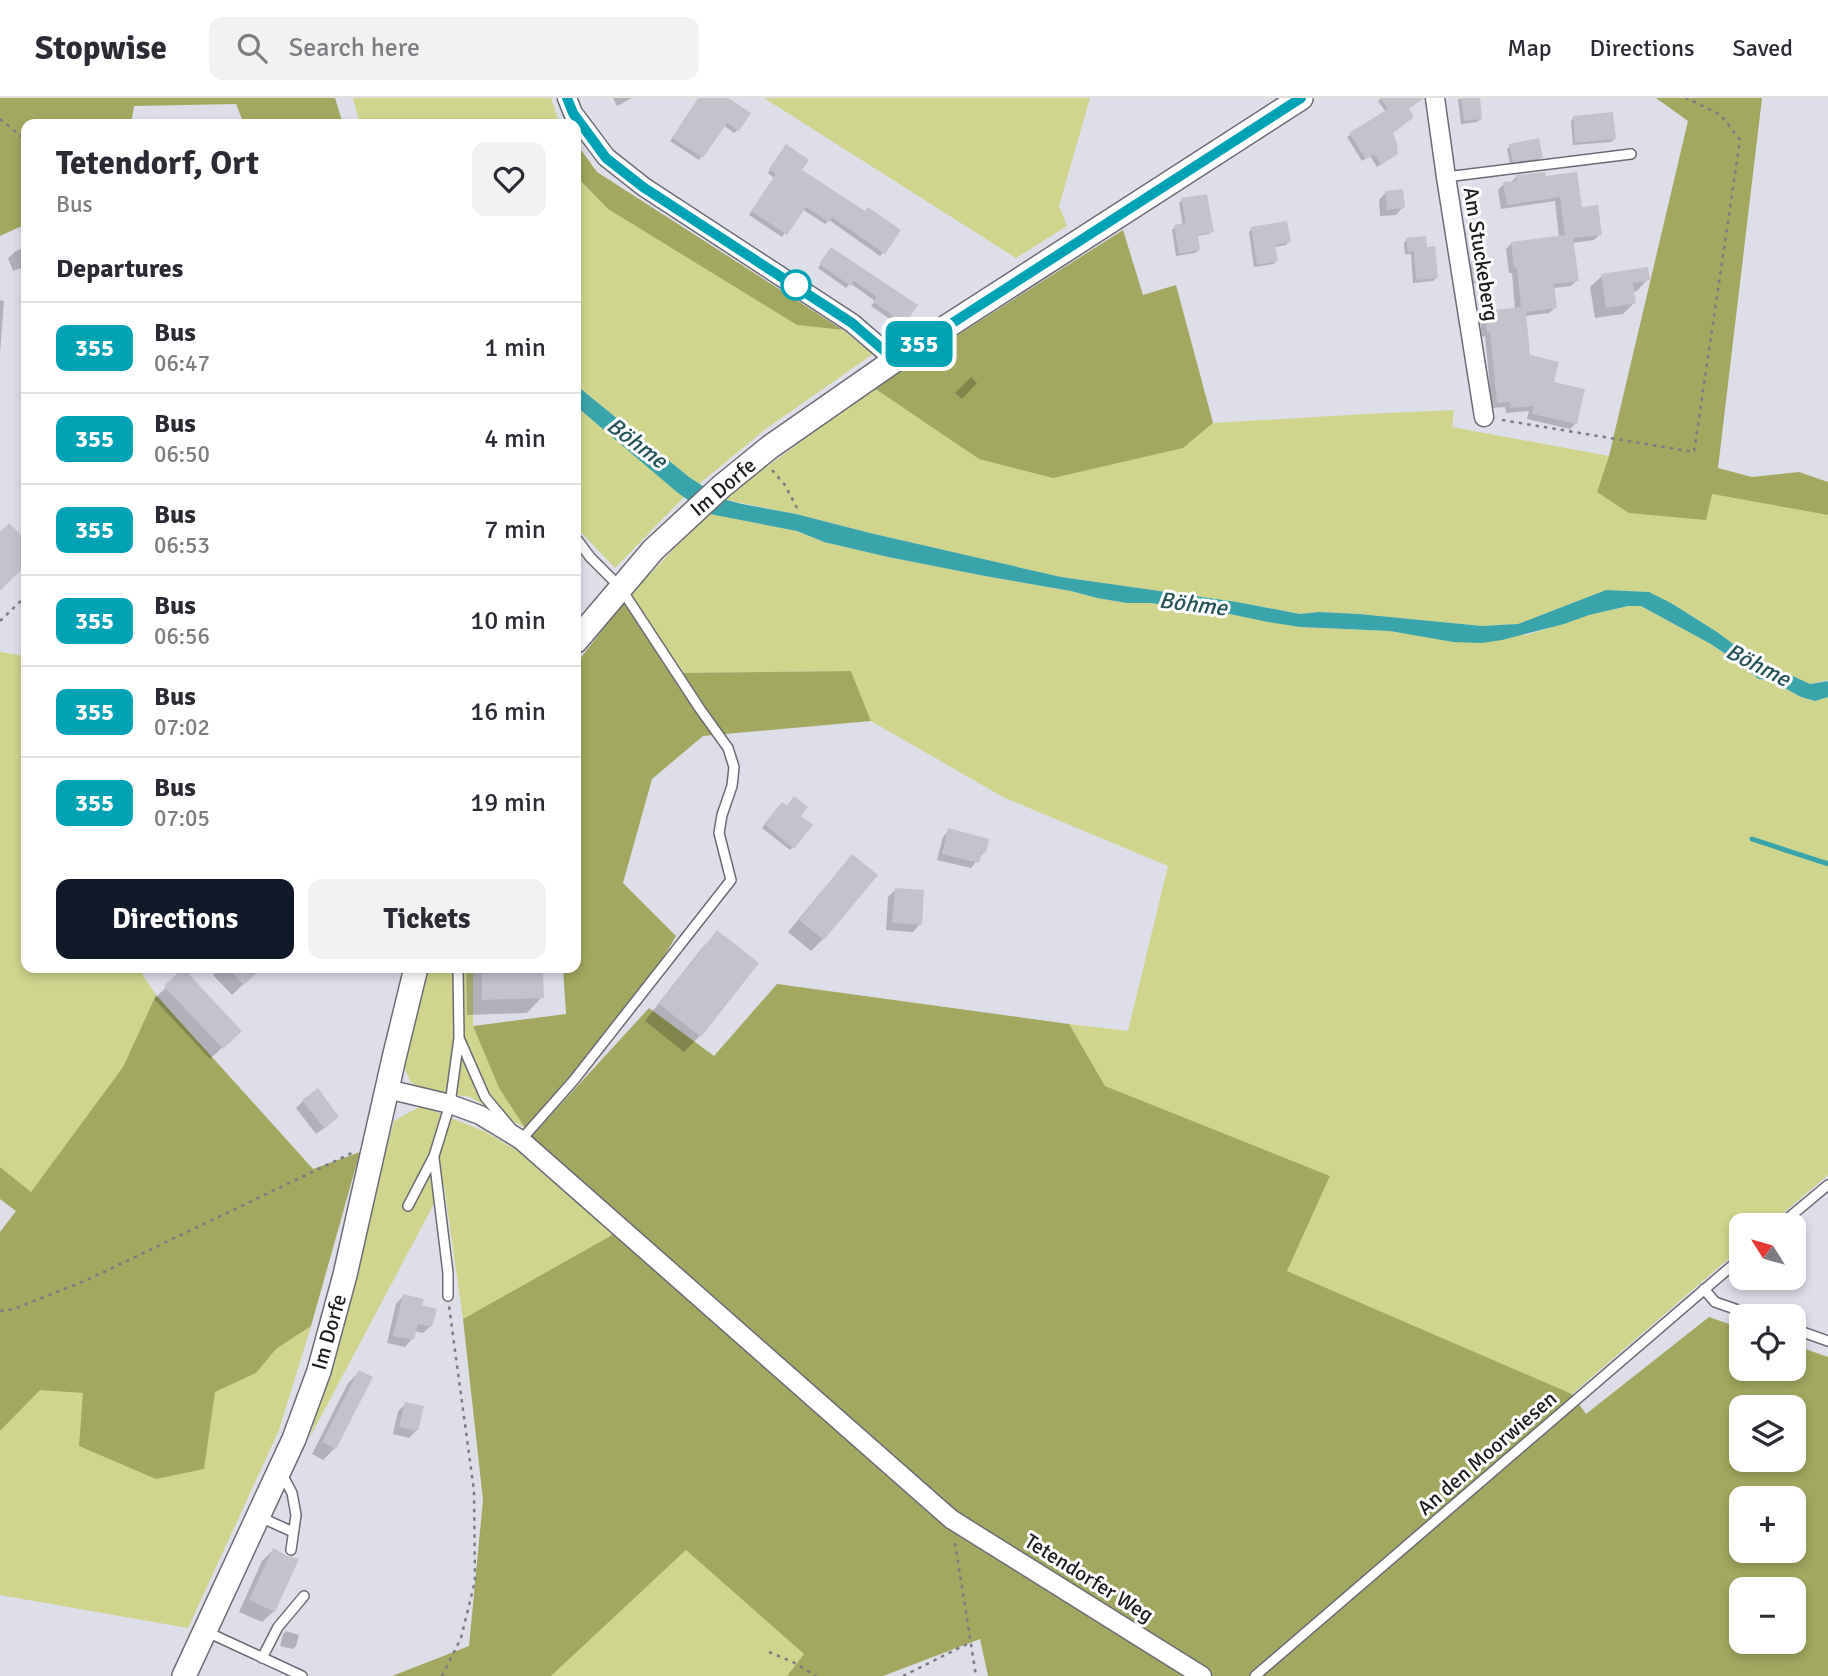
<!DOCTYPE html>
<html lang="en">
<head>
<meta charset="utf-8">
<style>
  body { margin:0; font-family:Signika,sans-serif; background:#f2f2f3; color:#2b2b33; height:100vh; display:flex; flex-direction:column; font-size:26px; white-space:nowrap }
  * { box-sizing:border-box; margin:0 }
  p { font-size:23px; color:#7c7c81 }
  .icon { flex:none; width:38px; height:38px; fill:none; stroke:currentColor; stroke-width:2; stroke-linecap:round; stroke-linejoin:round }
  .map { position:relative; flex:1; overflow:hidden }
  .details { position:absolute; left:21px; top:21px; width:560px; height:854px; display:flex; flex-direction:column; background:#fff; border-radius:14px; box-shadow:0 4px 10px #0003 }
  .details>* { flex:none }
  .badge { padding:0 14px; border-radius:10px; font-size:24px; line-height:46px }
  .needle { width:46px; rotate:307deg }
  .fabs { position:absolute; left:1729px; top:1115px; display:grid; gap:14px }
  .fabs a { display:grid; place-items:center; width:77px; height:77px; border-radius:14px; background:#fff; box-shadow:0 4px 10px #0003; font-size:35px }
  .map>.badge { position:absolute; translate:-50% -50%; box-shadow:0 0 0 4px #fff }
  h2 { padding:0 35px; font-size:26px; line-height:63px }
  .round { display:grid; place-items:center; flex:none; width:74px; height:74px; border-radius:14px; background:#f2f2f3 }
  .head { display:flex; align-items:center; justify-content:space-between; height:119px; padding:0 35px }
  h1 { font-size:33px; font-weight:800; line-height:52px }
  .cta { display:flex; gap:14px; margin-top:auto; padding:14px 35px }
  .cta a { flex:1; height:80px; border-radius:14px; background:#111827; color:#fff; font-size:28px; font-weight:800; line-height:80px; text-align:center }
  .cta a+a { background:#f2f2f3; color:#2b2b33 }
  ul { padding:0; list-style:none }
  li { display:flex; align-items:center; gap:21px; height:91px; padding:0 35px; border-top:2px solid #e1e1e2 }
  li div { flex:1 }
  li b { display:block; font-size:26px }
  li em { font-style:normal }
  li .badge { min-width:77px; font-weight:700; text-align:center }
  header { display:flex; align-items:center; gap:42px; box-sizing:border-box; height:98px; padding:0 35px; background:#fff; border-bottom:2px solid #e1e1e2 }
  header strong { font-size:33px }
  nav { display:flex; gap:38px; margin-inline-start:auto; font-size:24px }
  .search { width:490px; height:63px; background:#f2f2f3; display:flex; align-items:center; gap:18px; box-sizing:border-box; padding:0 24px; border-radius:14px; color:#7c7c81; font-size:26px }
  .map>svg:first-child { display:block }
</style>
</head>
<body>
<header>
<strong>Stopwise</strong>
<div class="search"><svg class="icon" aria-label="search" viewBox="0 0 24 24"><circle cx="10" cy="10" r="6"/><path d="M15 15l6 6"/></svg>Search here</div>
<nav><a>Map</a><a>Directions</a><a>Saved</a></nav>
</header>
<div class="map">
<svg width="1828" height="1578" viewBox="0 0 1828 1578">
  <rect width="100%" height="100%" fill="#dddee8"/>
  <path fill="#cfd58c" d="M 353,0 L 551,0 L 558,21 L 548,26 L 360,26 Z
    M 764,0 L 1090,0 L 1059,108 L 1067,128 L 1016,160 Z
    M 576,78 L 608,111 L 797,227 L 843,232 L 873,256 L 767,330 L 699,386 L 689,379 L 576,287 Z
    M 874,290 L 979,361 L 1183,350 L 1213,325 L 1366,316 L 1454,312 L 1452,329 L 1609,358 L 1597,394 L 1712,396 L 1828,417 L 1828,582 L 1810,586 L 1771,568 L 1759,565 L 1717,534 L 1671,505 L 1649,494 L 1606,492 L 1518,526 L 1482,528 L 1359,516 L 1319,514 L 1300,516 L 1237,504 L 1061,479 L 870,435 L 796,416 L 723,401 Z
    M 576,308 L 684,399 L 615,470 L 580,433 L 576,426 Z
    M 707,415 L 797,433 L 824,444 L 888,459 L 985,478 L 1071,493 L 1097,500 L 1127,505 L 1151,505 L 1225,515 L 1300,529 L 1391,533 L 1418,537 L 1527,537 L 1589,517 L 1628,508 L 1641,508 L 1709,545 L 1731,560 L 1759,581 L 1772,583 L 1801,599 L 1815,603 L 1828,599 L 1828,1077 L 1769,1127 L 1741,1127 L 1741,1150 L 1572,1296 L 1287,1173 L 1330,1078 L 1105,988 L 1069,926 L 1128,933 L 1168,768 L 1003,699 L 871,623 L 851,573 L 675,575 L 655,541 L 624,504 Z
    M 0,554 L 26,558 L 26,870 L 138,870 L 156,897 L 123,969 L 31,1094 L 0,1069 Z
    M 425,870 L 473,870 L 473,928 L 499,990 L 525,1030 L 470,999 L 422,992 L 411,984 L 403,968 Z
    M 421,1008 L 486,1034 L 516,1052 L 614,1136 L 463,1221 L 444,1087 L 310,1339 L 394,1023 Z
    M 311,1228 L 279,1332 L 188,1530 L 0,1497 L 0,1333 L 40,1291 L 83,1295 L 215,1294 L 256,1275 L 276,1251 Z
    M 686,1452 L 804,1556 L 787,1578 L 551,1578 Z"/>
  <path fill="#a2a85f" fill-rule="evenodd" d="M 0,0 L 335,0 L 343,26 L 244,26 L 236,6 L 134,8 L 131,26 L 26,26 L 26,126 L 0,138 Z
    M 1656,0 L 1762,0 L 1718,370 L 1752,379 L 1799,374 L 1828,384 L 1828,417 L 1712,396 L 1706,422 L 1629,415 L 1597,394 L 1609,358 L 1688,23 Z
    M 576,45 L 597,74 L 843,232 L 797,227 L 608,111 L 576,78 Z
    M 1123,132 L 1143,197 L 1176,187 L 1213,325 L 1183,350 L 1053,380 L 979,361 L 874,290 Z
    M 624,504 L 655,541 L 675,575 L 851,573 L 871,623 L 703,638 L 652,681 L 623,785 L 676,838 L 645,891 L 525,1030 L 499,990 L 473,928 L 566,916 L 563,870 L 576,870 L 576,566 Z
    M 777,886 L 1069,926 L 1105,988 L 1330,1078 L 1287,1173 L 1572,1296 L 1586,1316 L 1709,1219 L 1741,1230 L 1741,1270 L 1794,1270 L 1794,1247 L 1828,1259 L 1828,1578 L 988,1578 L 980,1541 L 883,1578 L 787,1578 L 804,1556 L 686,1452 L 551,1578 L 392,1578 L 469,1548 L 483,1402 L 463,1221 L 614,1136 L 529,1041 L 649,910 L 714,958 ZM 1741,1309 L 1794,1309 L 1794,1362 L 1741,1362 ZM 1741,1400 L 1794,1400 L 1794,1452 L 1741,1452 ZM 1741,1491 L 1794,1491 L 1794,1544 L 1741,1544 Z
    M 156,897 L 313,1071 L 360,1054 L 311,1228 L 276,1251 L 256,1275 L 215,1294 L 204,1371 L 156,1381 L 79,1348 L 83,1295 L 40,1292 L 0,1333 L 0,1134 L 16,1113 L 0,1101 L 0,1069 L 31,1094 L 123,969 Z"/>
  <path fill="#39a5ab" d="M 576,287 L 689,379 L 723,401 L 742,406 L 796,416 L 870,435 L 1061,479 L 1237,504 L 1300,516 L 1319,514 L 1359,516 L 1482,528 L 1518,526 L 1606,492 L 1649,494 L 1671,505 L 1717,534 L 1759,565 L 1771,568 L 1810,586 L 1828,583 L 1828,599 L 1815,603 L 1801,599 L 1772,583 L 1759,581 L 1732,560 L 1709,545 L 1641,508 L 1628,508 L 1589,517 L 1564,526 L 1502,542 L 1482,545 L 1453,544 L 1390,533 L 1300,529 L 1268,524 L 1225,515 L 1151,505 L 1127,505 L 1097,500 L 1071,493 L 985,478 L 888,459 L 824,444 L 797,433 L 715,417 L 707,415 L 678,395 L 576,308 Z"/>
  <path fill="#0003" d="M 613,0 L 632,0 L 617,8 Z
    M 699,0 L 725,0 L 738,32 L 734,35 L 723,27 L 699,62 L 670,43 Z
    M 1381,0 L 1408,0 L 1407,12 L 1391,35 L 1392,59 L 1377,69 L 1370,58 L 1362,63 L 1347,39 L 1386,14 L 1378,3 Z
    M 1478,0 L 1481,21 L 1477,24 L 1461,26 L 1458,1 Z
    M 1574,19 L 1614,41 L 1611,44 L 1573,47 L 1571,23 Z
    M 1510,48 L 1541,59 L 1538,62 L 1510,66 L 1507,51 Z
    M 783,52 L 800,73 L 883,155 L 880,158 L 829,122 L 825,126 L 802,111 L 782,139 L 749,117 L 774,80 L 768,75 Z
    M 1516,79 L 1545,80 L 1581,111 L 1600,136 L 1594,142 L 1572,145 L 1577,182 L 1571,188 L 1553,190 L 1555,210 L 1549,215 L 1525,218 L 1528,259 L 1552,285 L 1576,325 L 1570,331 L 1527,321 L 1529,313 L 1506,315 L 1505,309 L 1492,310 L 1485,238 L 1482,239 L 1480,220 L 1486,214 L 1515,211 L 1512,175 L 1509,175 L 1506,151 L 1512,145 L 1559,139 L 1555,103 L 1501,111 L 1498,92 L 1504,86 L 1510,85 Z
    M 1386,94 L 1403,109 L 1396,117 L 1380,118 L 1379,102 Z
    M 1182,102 L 1212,133 L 1209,136 L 1196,138 L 1199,152 L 1195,155 L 1176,158 L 1172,132 L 1175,129 L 1183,128 L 1179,105 Z
    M 1252,130 L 1289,143 L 1286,147 L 1274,149 L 1276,163 L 1273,166 L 1254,169 L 1249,134 Z
    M 1407,141 L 1425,151 L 1436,180 L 1433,183 L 1413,185 L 1411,156 L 1405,156 L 1404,145 Z
    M 26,149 L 26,168 L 13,173 L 8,160 L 16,153 Z
    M 831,151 L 904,225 L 900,228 L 871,208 L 875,203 L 850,185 L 846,190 L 818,170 Z
    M 1472,166 L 1485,181 L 1482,184 L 1471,186 L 1469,169 Z
    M 1602,178 L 1648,181 L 1637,193 L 1633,194 L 1635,204 L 1623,216 L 1595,220 L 1590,189 Z
    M 0,202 L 4,203 L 0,255 Z
    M 971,279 L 977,285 L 962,301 L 955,295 Z
    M 779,709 L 799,719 L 793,749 L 790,752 L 762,730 Z
    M 949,732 L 984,754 L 971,770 L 937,762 L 943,739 Z
    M 852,758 L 875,777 L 823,841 L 811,853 L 788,834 L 841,770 Z
    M 895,792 L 920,826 L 913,834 L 886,832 L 888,799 Z
    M 717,835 L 700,938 L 684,954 L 645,923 L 702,850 Z
    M 221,870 L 260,870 L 232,897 L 213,877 Z
    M 466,870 L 542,870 L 542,899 L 527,915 L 467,917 Z
    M 183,873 L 228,944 L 210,961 L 154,901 Z
    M 303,1003 L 330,1026 L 316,1036 L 296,1010 Z
    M 403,1198 L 420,1209 L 431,1228 L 423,1235 L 414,1233 L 412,1241 L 405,1249 L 387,1245 L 396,1206 Z
    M 359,1274 L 335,1350 L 323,1362 L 312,1356 L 348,1285 Z
    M 406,1306 L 417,1332 L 409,1340 L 393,1336 L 398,1313 Z
    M 273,1452 L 274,1513 L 262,1524 L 239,1514 L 262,1463 Z
    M 286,1533 L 299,1537 L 296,1548 L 293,1551 L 280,1548 L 283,1536 Z"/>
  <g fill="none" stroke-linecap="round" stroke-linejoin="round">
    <path stroke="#39a5ab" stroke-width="5" d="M 1752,741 L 1828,766"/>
  </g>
  <path fill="#c5c2cc" d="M 698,0 L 728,0 L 751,15 L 739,33 L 727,25 L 703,60 L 672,40 Z
    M 1380,0 L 1424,0 L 1409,11 L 1414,19 L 1393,35 L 1397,46 L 1398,56 L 1381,67 L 1374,56 L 1366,61 L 1349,35 L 1388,11 Z
    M 1461,0 L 1480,0 L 1482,21 L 1464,23 Z
    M 1613,14 L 1616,41 L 1575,45 L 1573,18 Z
    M 1539,40 L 1543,60 L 1513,64 L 1509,46 Z
    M 786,46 L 809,62 L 802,72 L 865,113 L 868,109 L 901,132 L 885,156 L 832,119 L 829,124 L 806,109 L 787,137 L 751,113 L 776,76 L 769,71 Z
    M 1545,74 L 1546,78 L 1577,74 L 1582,109 L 1598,107 L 1602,137 L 1573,140 L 1579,183 L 1554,186 L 1557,210 L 1526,214 L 1530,257 L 1559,264 L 1554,284 L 1585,291 L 1577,326 L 1532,316 L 1534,308 L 1511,310 L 1510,304 L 1497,305 L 1490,234 L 1487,234 L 1485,213 L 1521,209 L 1517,170 L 1514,170 L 1511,144 L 1565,137 L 1560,99 L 1507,107 L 1503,84 L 1517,83 L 1516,77 Z
    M 1403,91 L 1405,110 L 1387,112 L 1385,93 Z
    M 1207,96 L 1214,134 L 1198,137 L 1200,152 L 1179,156 L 1174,127 L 1186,125 L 1181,100 Z
    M 1287,123 L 1291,144 L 1275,147 L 1278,163 L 1257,167 L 1251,129 Z
    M 1426,138 L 1427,149 L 1435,148 L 1438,180 L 1416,182 L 1414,153 L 1408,154 L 1406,140 Z
    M 831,149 L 918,207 L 905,226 L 873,204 L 877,199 L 854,183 L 851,188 L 819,166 Z
    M 1484,162 L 1487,182 L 1474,184 L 1471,164 Z
    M 1648,169 L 1650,182 L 1633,185 L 1636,205 L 1606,210 L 1601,176 Z
    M 9,425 L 26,442 L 26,467 L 0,493 L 0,434 Z
    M 794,698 L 808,709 L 801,718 L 813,727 L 794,751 L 764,726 L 782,704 L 787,708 Z
    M 948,730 L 989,741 L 986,755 L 982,754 L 979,765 L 942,756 Z
    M 852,756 L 878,777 L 824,842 L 799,822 Z
    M 895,790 L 924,792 L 922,827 L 892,825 Z
    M 717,832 L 759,865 L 701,939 L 659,906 Z
    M 183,870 L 242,933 L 223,951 L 164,888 Z
    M 228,870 L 262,870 L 244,887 Z
    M 482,870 L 543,870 L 544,900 L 482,902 Z
    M 318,990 L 339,1019 L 324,1030 L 302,1002 Z
    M 403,1196 L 424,1201 L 422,1207 L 437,1211 L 432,1229 L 418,1226 L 414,1242 L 393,1238 Z
    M 359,1272 L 373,1279 L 336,1351 L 322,1344 Z
    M 405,1304 L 424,1308 L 418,1333 L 399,1329 Z
    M 273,1450 L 287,1458 L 299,1461 L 275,1514 L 249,1502 Z"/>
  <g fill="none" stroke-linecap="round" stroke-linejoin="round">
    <g stroke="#6b6c75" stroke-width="12">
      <path id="service" d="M 1446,79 L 1631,56
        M 459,940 L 485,999 L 511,1030
        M 520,1040 L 521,1042 L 574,982 L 731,782 L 719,735 L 722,717 L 732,688 L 734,669 L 728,650 L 700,611 L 620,489 L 590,459 L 576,440
        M 434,1060 L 448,1175 L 448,1198
        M 408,1108 L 434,1058 L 450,1006 L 459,940 L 458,870
        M 1780,1127 L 1828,1087
        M 1704,1191 L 1715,1204 L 1755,1218
        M 1794,1231 L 1828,1243
        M 281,1374 L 292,1395 L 296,1417 L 291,1452
        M 260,1419 L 293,1434
        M 205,1533 L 302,1578
        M 262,1560 L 278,1529 L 304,1498
        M 1255,1578 L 1741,1160"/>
    </g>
    <g stroke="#6b6c75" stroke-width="21">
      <path id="minor" d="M 567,0 L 573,15 L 606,59 L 644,89 L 852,225 L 895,262
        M 1435,0 L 1446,79 L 1484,319
        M 387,991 L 450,1006 L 480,1017 L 521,1042 L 951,1421 L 1202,1578"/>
    </g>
    <g stroke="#6b6c75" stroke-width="26">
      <path id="tertiary" d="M 576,543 L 653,452 L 722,388 L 770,349 L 895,262 L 1301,0
        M 184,1578 L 294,1341 L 319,1273 L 345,1177 L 394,960 L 416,870"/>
    </g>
    <path stroke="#7c7c83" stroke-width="2.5" stroke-dasharray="3.5 5" stroke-linecap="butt" d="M 0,21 L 26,42
      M 1502,322 L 1694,354 L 1740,42 L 1721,17 L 1686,0
      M 772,372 L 785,387 L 797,410
      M 0,523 L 26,498
      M 0,1213 L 14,1211 L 87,1182 L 354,1054
      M 955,1445 L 976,1578
      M 769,1554 L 793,1564 L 816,1578
      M 442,1578 L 461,1540 L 475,1483 L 474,1393 L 449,1208
      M 903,1578 L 971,1544"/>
    <use href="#service" stroke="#fff" stroke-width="9"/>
    <use href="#minor" stroke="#fff" stroke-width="18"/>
    <use href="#tertiary" stroke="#fff" stroke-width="23"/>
  </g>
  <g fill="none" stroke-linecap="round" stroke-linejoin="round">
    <g stroke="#fff" stroke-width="16">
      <path id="line" d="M 567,0 L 573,15 L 606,60 L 643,89 L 852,225 L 895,262 L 1301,0"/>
    </g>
    <use href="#line" stroke="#00a3b4" stroke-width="10"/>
  </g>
  <circle fill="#fff" stroke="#00a3b4" stroke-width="3.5" cx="796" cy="187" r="14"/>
  <g text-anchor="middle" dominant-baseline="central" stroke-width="6" stroke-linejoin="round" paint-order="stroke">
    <g font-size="21" fill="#1c1c20" stroke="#fff">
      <text transform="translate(1481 156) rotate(81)">Am Stuckeberg</text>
      <text transform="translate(723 389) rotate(-40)">Im Dorfe</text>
      <text transform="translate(329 1234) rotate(-74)">Im Dorfe</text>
      <text transform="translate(1487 1355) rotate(-41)">An den Moorwiesen</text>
      <text transform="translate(1089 1480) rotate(32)">Tetendorfer Weg</text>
    </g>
    <g font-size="23" font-style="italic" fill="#255356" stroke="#fff">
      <text transform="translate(637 345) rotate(37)">Böhme</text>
      <text transform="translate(1193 506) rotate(7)">Böhme</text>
      <text transform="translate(1758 567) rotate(27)">Böhme</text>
    </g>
  </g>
</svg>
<div class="fabs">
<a><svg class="needle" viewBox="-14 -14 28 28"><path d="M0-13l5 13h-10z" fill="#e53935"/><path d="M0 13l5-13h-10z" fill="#7c7c81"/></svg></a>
<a><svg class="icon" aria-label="locate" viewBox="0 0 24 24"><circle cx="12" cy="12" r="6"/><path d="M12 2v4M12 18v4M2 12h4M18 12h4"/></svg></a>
<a><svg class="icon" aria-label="layers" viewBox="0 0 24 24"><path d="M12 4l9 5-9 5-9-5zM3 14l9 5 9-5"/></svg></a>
<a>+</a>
<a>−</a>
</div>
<b class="badge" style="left:919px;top:246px;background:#00a3b4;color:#fff">355</b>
<section class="details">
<div class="head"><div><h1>Tetendorf, Ort</h1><p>Bus</p></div><a class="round"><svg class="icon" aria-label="heart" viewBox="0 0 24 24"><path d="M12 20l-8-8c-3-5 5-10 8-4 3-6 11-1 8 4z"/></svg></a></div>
<h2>Departures</h2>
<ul>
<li><span class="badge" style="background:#00a3b4;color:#fff">355</span><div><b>Bus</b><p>06:47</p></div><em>1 min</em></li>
<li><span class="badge" style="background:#00a3b4;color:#fff">355</span><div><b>Bus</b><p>06:50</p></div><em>4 min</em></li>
<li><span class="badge" style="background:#00a3b4;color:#fff">355</span><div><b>Bus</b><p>06:53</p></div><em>7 min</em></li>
<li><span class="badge" style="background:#00a3b4;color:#fff">355</span><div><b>Bus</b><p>06:56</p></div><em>10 min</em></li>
<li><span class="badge" style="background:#00a3b4;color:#fff">355</span><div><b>Bus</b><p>07:02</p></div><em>16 min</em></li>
<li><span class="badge" style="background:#00a3b4;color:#fff">355</span><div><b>Bus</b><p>07:05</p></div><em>19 min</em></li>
</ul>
<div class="cta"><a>Directions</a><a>Tickets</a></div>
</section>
</div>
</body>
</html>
